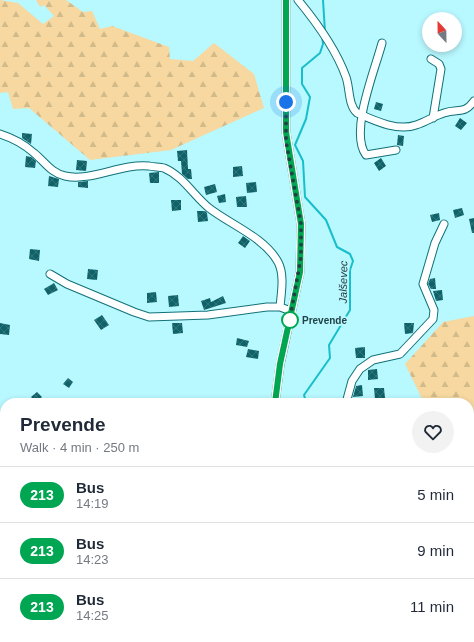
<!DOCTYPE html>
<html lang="en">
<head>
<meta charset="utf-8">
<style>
  body { margin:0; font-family:Helvetica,sans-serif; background:#f2f2f3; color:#1f2937; height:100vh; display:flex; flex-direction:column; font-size:15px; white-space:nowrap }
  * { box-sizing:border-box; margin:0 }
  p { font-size:13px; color:#747a83 }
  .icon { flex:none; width:22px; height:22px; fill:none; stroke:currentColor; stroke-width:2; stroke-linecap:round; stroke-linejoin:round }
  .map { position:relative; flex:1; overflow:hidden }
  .details { position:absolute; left:0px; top:398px; width:474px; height:244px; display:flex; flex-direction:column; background:#fff; border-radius:16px 16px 0 0; box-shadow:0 2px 6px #0003 }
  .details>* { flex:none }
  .badge { padding:0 8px; border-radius:13px; font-size:14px; line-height:26px }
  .needle { width:26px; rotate:338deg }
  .tools { position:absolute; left:422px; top:12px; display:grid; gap:8px }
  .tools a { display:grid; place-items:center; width:40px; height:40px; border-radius:50%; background:#fff; box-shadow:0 2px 6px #0003; font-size:20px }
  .you { position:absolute; width:20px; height:20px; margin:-10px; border:3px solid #fff; border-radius:50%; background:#1a73e8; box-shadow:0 0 0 6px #1a73e833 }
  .map>.badge { position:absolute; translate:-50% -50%; box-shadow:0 0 0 2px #fff }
  .round { display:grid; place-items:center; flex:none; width:42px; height:42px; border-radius:21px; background:#f2f2f3 }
  .headline { display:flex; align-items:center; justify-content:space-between; height:68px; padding:0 20px }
  h1 { font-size:19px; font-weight:700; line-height:30px }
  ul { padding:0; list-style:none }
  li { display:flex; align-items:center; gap:12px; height:56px; padding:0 20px; border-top:1px solid #e0e1e3 }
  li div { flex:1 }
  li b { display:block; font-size:15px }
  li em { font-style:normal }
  li .badge { min-width:44px; font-weight:700; text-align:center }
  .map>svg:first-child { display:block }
</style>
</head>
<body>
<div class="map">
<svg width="474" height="642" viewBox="0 0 474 642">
  <defs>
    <pattern id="forest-firs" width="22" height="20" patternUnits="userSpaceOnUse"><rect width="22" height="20" fill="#f6d8a0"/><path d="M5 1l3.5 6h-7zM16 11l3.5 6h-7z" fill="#d2bb8b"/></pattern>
    <pattern id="building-cross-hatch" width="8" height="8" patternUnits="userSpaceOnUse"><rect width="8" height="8" fill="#0f6268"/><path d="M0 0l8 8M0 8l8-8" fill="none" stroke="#32767b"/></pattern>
  </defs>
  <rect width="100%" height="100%" fill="#b8f8ff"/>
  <path fill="url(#forest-firs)" d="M 0,0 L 18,3 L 43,24 L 54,16 L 44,5 L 40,7 L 36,0 L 66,0 L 83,12 L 92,11 L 100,29 L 112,26 L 169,47 L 170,59 L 193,61 L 214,43 L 254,74 L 264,108 L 171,150 L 90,160 L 29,108 L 13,109 L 8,92 L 0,93 Z
    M 474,316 L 474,415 L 469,420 L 469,403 L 424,403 L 405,364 L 443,322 Z
    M 5,597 L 5,637 L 187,637 L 188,642 L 0,642 L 0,599 Z"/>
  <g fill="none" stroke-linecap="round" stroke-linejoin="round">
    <path stroke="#18beca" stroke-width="2" d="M 323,0 L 325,32
      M 309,403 L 306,402 L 304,395 L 330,358 L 329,345 L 350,310 L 350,270 L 353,261 L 350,254 L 337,247 L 326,220 L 305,197 L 303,161 L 295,145 L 306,119 L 310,97 L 302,84 L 302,68 L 320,53 L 323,44 L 322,35
      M 300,637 L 309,640 L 309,642"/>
  </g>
  <path fill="url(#building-cross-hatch)" d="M 376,102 L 383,104 L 381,111 L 374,109 Z
    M 460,118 L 467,123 L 461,130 L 455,126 Z
    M 22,133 L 32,134 L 31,144 L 22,138 Z
    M 398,135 L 404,136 L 403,146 L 397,145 Z
    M 187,150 L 188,169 L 191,169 L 192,179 L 188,179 L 182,174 L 181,161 L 178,161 L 177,151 Z
    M 26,156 L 31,157 L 36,161 L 35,168 L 25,167 Z
    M 381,158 L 386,166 L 379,171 L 374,163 Z
    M 77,160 L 87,161 L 86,171 L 76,170 Z
    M 242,166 L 243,176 L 233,177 L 233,167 Z
    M 159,172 L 159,183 L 150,183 L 149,173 Z
    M 49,176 L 59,179 L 58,187 L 48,186 Z
    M 88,181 L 88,188 L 78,187 L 78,182 Z
    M 256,182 L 257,192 L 247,193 L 246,183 Z
    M 215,184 L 217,192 L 206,195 L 204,187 Z
    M 225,194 L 226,202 L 219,203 L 217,196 Z
    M 246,196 L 247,207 L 237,207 L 236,197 Z
    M 171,200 L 181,200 L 181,210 L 172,211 Z
    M 462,208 L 464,215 L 455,218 L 453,210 Z
    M 197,211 L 205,211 L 207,213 L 208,221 L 198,222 Z
    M 439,213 L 440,220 L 432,222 L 430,215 Z
    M 474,218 L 474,233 L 472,233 L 469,219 Z
    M 243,236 L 250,241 L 245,248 L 238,243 Z
    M 30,249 L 40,250 L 39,261 L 29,259 Z
    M 88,269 L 98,270 L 97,280 L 87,279 Z
    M 435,278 L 436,289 L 431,289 L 428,284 L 430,279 Z
    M 54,283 L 58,290 L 48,295 L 44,289 Z
    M 442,290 L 443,300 L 436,301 L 433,291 Z
    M 156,292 L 157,302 L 147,303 L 147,293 Z
    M 178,295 L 179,306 L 169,307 L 168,296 Z
    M 223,296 L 226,303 L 204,310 L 201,301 L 210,298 L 211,302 Z
    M 102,315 L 109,325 L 101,330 L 94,320 Z
    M 0,323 L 10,325 L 9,335 L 0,334 Z
    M 172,323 L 182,323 L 183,333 L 173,334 Z
    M 404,323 L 414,323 L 413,333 L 405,334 Z
    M 237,338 L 249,341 L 247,347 L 236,345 Z
    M 365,347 L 365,358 L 356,358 L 355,348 Z
    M 248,349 L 259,351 L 258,359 L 246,357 Z
    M 377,369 L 378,379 L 368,380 L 368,370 Z
    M 68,378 L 73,382 L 69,388 L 63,384 Z
    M 362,385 L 363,396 L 353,397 L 356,386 Z
    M 374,388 L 384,388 L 385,398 L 375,399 Z
    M 37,392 L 42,397 L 36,402 L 31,397 Z
    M 322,637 L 333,637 L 334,642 L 323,642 Z"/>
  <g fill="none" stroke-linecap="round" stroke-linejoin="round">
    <g stroke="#117178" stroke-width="9">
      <path id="minor" d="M 298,0 C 317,23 336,49 346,77 C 350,88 348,105 357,113 C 373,120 398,132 416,125 C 426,122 434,116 444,113 C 458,108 464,115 474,101
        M 382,43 C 375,70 349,132 366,155 L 396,150
        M 431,59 L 439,64 L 441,69 L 433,118
        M 0,134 C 13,138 24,144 34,153 C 45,162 51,173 65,176 C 91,182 121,163 149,166 C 153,167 160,167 164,168 C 183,176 194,196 209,208 C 231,225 264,237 278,262 C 285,275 281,294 280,307 L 291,311
        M 50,274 L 67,284 L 134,312 L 149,317 L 208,315 L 267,307 L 280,307
        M 275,403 L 280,365 L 300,272 L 301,224 L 286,132 L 286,0
        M 346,403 L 352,381 L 360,369 L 373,360 L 400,354 L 433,319 L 434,310 L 423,284 L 435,243 L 444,224
        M 469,521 C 474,499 466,479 474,459
        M 314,637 L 315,642"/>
    </g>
    <use href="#minor" stroke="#fff" stroke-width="7"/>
  </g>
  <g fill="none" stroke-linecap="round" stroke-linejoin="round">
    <g stroke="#fff" stroke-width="9">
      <path id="line" d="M 275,403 L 280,364 L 300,272 L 301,224 L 286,132 L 286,0"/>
    </g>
    <use href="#line" stroke="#00a651" stroke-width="6"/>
    <path stroke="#1f4245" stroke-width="4" stroke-dasharray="0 7.2" d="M 286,102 L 286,141 L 301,224 L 301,257 L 289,324 L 290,320"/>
  </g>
  <circle fill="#fff" stroke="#00a651" stroke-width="2" cx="290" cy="320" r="8"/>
  <g text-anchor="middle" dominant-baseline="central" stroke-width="4" stroke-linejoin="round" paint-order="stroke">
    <g font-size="10" font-weight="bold" fill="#1f4245" stroke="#b8f8ff" text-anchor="start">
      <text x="302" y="320">Prevende</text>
    </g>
    <g font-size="11" font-style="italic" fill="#1e3638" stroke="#b8f8ff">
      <text transform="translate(343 282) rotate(-89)">Jalševec</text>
    </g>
  </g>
</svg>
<div class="tools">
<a><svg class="needle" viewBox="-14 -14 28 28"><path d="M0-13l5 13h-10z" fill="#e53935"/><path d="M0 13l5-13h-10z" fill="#747a83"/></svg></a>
</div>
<div class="you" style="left:286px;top:102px"></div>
<section class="details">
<div class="headline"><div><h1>Prevende</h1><p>Walk · 4 min · 250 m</p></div><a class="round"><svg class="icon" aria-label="heart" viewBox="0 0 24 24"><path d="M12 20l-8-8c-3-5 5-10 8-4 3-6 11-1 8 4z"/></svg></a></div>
<ul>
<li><span class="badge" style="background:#00a651;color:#fff">213</span><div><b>Bus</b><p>14:19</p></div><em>5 min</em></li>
<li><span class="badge" style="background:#00a651;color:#fff">213</span><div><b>Bus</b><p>14:23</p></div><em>9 min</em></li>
<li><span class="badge" style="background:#00a651;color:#fff">213</span><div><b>Bus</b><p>14:25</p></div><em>11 min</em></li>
</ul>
</section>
</div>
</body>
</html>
